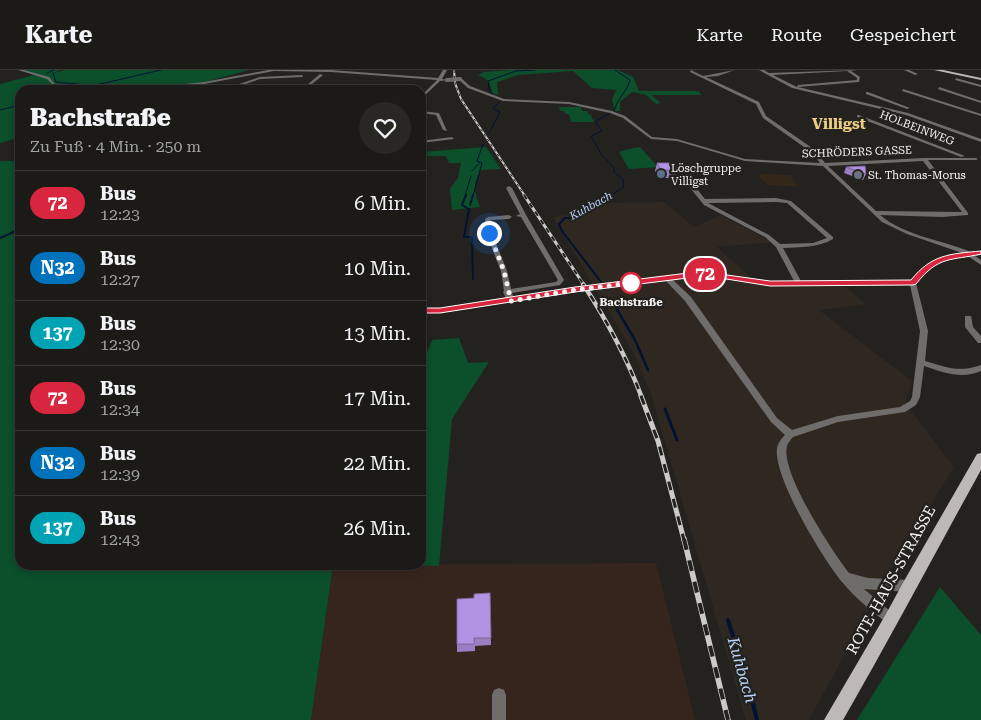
<!DOCTYPE html>
<html lang="de">
<head>
<meta charset="utf-8">
<style>
  body { margin:0; font-family:"Roboto Serif",serif; background:#282724; color:#f1f3f6; height:100vh; display:flex; flex-direction:column; font-size:19px; white-space:nowrap }
  * { box-sizing:border-box; margin:0 }
  p { font-size:16px; color:#a0a1a1 }
  .icon { flex:none; width:28px; height:28px; fill:none; stroke:currentColor; stroke-width:2; stroke-linecap:round; stroke-linejoin:round }
  .map { position:relative; flex:1; overflow:hidden }
  .drawer { position:absolute; left:15px; top:15px; width:411px; height:485px; display:flex; flex-direction:column; background:#1b1a17; border-radius:15px; box-shadow:0 2px 8px #0003,0 0 0 1px #393836 }
  .drawer>* { flex:none }
  .badge { padding:0 10px; border-radius:16px; font-size:18px; line-height:32px }
  .you { position:absolute; width:25px; height:25px; margin:-12px; border:4px solid #fff; border-radius:50%; background:#1a73e8; box-shadow:0 0 0 8px #1a73e833 }
  .map>.badge { position:absolute; translate:-50% -50%; box-shadow:0 0 0 2px #fff }
  .round { display:grid; place-items:center; flex:none; width:52px; height:52px; border-radius:26px; background:#282724 }
  .head { display:flex; align-items:center; justify-content:space-between; height:85px; padding:0 15px }
  h1 { font-size:24px; font-weight:800; line-height:38px }
  ul { padding:0; list-style:none }
  li { display:flex; align-items:center; gap:15px; height:65px; padding:0 15px; border-top:1px solid #393836 }
  li div { flex:1 }
  li b { display:block; font-size:19px }
  li em { font-style:normal }
  li .badge { min-width:55px; font-weight:700; text-align:center }
  header { display:flex; align-items:center; gap:30px; box-sizing:border-box; height:70px; padding:0 25px; background:#1b1a17; border-bottom:1px solid #393836 }
  header strong { font-size:24px }
  nav { display:flex; gap:28px; margin-inline-start:auto; font-size:18px }
  .map>svg:first-child { display:block }
</style>
</head>
<body>
<header>
<strong>Karte</strong>
<nav><a>Karte</a><a>Route</a><a>Gespeichert</a></nav>
</header>
<div class="map">
<svg width="981" height="650" viewBox="0 0 981 650">
  <rect width="100%" height="100%" fill="#24221f"/>
  <path fill="#2f2821" d="M 664,132 L 694,157 L 721,145 L 772,172 L 717,177 L 758,214 L 778,216 L 845,217 L 866,234 L 819,240 L 912,311 L 905,333 L 954,397 L 894,494 L 809,650 L 746,650 L 651,324 L 633,282 L 553,147 L 575,143 L 590,135 L 604,133 Z"/>
  <path fill="#36251c" d="M 656,493 L 695,650 L 311,650 L 333,495 Z"/>
  <path fill="#332719" d="M 761,104 L 790,105 L 798,117 L 768,115 L 758,106 Z"/>
  <path fill="#0b4f2b" d="M 20,0 L 60,0 L 54,3 L 65,0 L 249,0 L 205,12 L 202,15 L 213,18 L 203,20 L 20,20 L 20,67 L 0,73 L 0,14 L 34,5 L 39,6 Z
    M 509,0 L 618,0 L 633,7 L 639,21 L 699,21 L 701,25 L 651,25 L 661,33 L 656,34 L 646,25 L 632,22 L 620,32 L 620,41 L 615,41 L 612,30 L 616,20 L 592,18 L 573,1 L 518,5 L 497,12 L 498,25 L 492,23 C 491,12 488,9 478,5 L 484,2 Z
    M 559,37 L 581,37 L 582,41 L 587,41 L 589,45 L 591,45 L 594,52 L 571,52 L 569,44 L 566,44 L 564,41 L 560,41 Z
    M 486,77 L 501,99 L 481,100 C 472,115 474,122 480,137 L 452,140 L 450,119 L 458,108 L 461,93 L 449,93 L 446,86 L 423,86 L 422,82 Z
    M 640,77 L 658,97 L 629,99 L 619,82 L 633,78 Z
    M 0,91 L 20,91 L 16,96 L 20,96 L 20,495 L 333,495 L 311,650 L 0,650 Z
    M 459,268 L 468,293 L 489,292 L 452,349 L 439,496 L 406,495 L 421,495 L 421,286 L 426,285 L 432,270 Z
    M 940,517 L 981,565 L 981,650 L 857,650 Z"/>
  <g fill="none" stroke-linecap="round" stroke-linejoin="round">
    <path stroke="#011233" stroke-width="1" d="M 47,3 L 54,0
      M 53,3 L 56,12 L 87,15
      M 74,20 L 161,0
      M 493,25 L 489,19 L 488,11 L 516,1 L 535,0
      M 0,40 L 20,35
      M 614,41 C 618,27 627,22 630,10 L 615,0
      M 488,65 L 500,42 L 493,39 L 499,32
      M 472,101 L 480,92 L 477,91 L 483,74
      M 465,126 L 471,106
      M 473,126 L 482,93 L 480,92
      M 609,126 L 624,117 L 623,109 L 614,102 L 614,98 L 601,84 L 591,66 L 602,61 L 596,53 L 597,50 L 611,43"/>
    <path stroke="#011233" stroke-width="2" d="M 466,125 L 462,135 L 469,139 L 464,167 L 472,167 L 473,209
      M 470,135 L 473,125
      M 0,168 L 20,159
      M 601,212 L 562,161 L 559,154 L 565,148 L 572,148 L 611,125"/>
    <path stroke="#011233" stroke-width="2.5" d="M 615,236 L 635,270 L 648,300"/>
    <path stroke="#011233" stroke-width="3" d="M 665,339 L 677,370"/>
    <path stroke="#011233" stroke-width="4" d="M 728,550 L 749,617 L 757,650"/>
    <path fill="#6f6d6c" fill-rule="evenodd" d="M 18,0 L 24,0 L 49,7 L 55,14 L 158,17 L 204,12 L 268,0 L 331,0 L 438,8 L 443,0 L 447,0 L 442,9 L 449,10 L 440,11 L 421,29 L 421,26 L 437,10 L 331,2 L 274,1 L 204,14 L 158,19 L 54,16 L 47,9 Z
      M 691,0 L 703,6 L 735,0 L 718,6 L 706,7 L 759,32 L 766,46 L 815,80 L 825,93 L 924,88 L 976,88 L 978,89 L 976,90 L 928,90 L 968,143 L 968,145 L 942,147 L 880,145 C 905,166 942,170 971,182 L 981,181 L 981,185 L 975,186 L 981,190 L 981,195 L 968,186 C 942,189 933,192 916,213 L 928,261 L 925,291 C 947,297 958,303 981,295 L 981,301 C 962,310 942,302 924,296 L 920,327 L 916,335 L 905,342 L 838,352 L 793,367 C 791,369 788,373 787,376 C 780,402 832,481 849,503 L 868,508 L 909,510 L 913,512 L 915,516 L 913,520 L 909,522 L 864,519 L 896,546 L 898,550 L 896,554 L 892,556 L 888,554 C 872,541 855,528 842,512 C 823,489 773,407 777,378 C 778,373 781,369 785,365 L 771,352 L 685,231 L 666,211 L 575,222 L 440,243 L 421,243 L 421,239 L 440,239 L 509,228 L 506,228 L 503,222 L 504,221 L 501,201 L 486,163 L 485,149 L 488,147 L 509,145 L 512,147 L 509,149 L 491,150 L 492,163 L 507,201 L 511,219 L 556,212 L 558,210 L 521,147 L 516,146 L 520,144 L 506,118 L 509,116 L 512,118 L 526,145 L 564,210 L 560,215 L 512,223 L 513,226 L 509,228 L 575,218 L 696,203 L 720,204 L 770,211 L 794,211 L 776,177 L 765,167 L 704,135 L 682,108 L 687,103 L 690,105 L 688,108 L 705,129 L 776,128 L 791,131 L 833,167 L 833,169 C 818,178 800,177 783,178 L 801,211 L 911,211 C 927,191 937,186 962,183 L 907,164 L 882,152 L 823,96 L 745,91 L 677,71 L 651,69 L 623,48 L 610,43 L 569,34 L 503,31 L 468,18 L 458,9 L 461,8 L 470,16 L 504,29 L 569,32 L 612,41 L 625,46 L 652,67 L 677,69 L 745,89 L 820,93 L 811,82 L 763,48 L 756,34 L 690,2 ZM 923,91 L 962,142 L 876,141 L 828,96 ZM 776,132 L 787,133 L 827,168 L 813,173 L 780,174 L 769,165 L 708,133 ZM 696,207 L 720,208 L 770,215 L 910,215 L 920,261 L 912,327 L 910,331 L 900,337 L 838,346 L 792,360 L 777,348 L 691,227 L 673,210 Z
      M 759,0 L 764,0 L 769,3 L 857,0 L 851,1 L 860,7 L 859,12 L 798,17 L 908,43 L 981,69 L 981,72 L 906,45 L 792,18 ZM 847,1 L 857,8 L 857,10 L 798,15 L 797,17 L 773,5 Z
      M 904,0 L 909,0 L 918,4 L 915,5 Z
      M 320,4 L 323,5 L 305,20 L 301,20 Z
      M 302,5 L 303,7 L 260,9 L 228,20 L 222,20 L 260,7 Z
      M 956,8 L 981,15 L 981,17 L 955,10 Z
      M 343,16 L 377,17 L 382,20 L 342,18 Z
      M 939,17 L 981,31 L 981,33 L 938,19 Z
      M 903,19 L 981,44 L 981,46 L 902,21 Z
      M 866,22 L 868,22 L 910,38 L 907,39 L 866,24 Z
      M 421,41 L 439,43 L 447,61 L 443,60 L 436,45 L 421,43 Z
      M 857,45 L 859,45 L 965,86 L 961,87 L 857,47 Z
      M 452,67 L 454,69 L 421,73 L 421,71 Z
      M 965,246 L 971,246 L 973,257 L 981,266 L 981,273 L 978,273 L 965,257 Z
      M 499,618 L 504,620 L 506,625 L 506,650 L 492,650 L 492,625 L 494,620 Z"/>
    <path fill="#bdb9b7" fill-rule="evenodd" d="M 934,0 L 943,0 L 981,8 L 981,10 Z
      M 981,383 L 981,400 C 935,483 891,567 843,650 L 824,650 L 886,544 L 904,511 L 977,384 Z"/>
    <g stroke="#cccac8" stroke-width="2">
      <path id="rail-far4" d="M 454,0 L 455,13 L 461,29 L 525,126"/>
    </g>
    <g stroke="#cccac8" stroke-width="3">
      <path id="rail-far3" d="M 524,125 L 584,215"/>
    </g>
    <g stroke="#cccac8" stroke-width="4.5">
      <path id="rail-far2" d="M 583,214 C 606,249 627,288 642,328"/>
    </g>
    <g stroke="#cccac8" stroke-width="5">
      <path id="rail-far1" d="M 641,326 L 658,371 L 684,470"/>
    </g>
    <g stroke="#cccac8" stroke-width="5.5">
      <path id="rail" d="M 684,469 L 728,650"/>
    </g>
    <use href="#rail-far4" stroke="#24221f" stroke-width="1" stroke-dasharray="3" stroke-linecap="butt"/>
    <use href="#rail-far3" stroke="#24221f" stroke-width="2" stroke-dasharray="5" stroke-linecap="butt"/>
    <use href="#rail-far2" stroke="#24221f" stroke-width="2.5" stroke-dasharray="7" stroke-linecap="butt"/>
    <use href="#rail-far1" stroke="#24221f" stroke-width="3" stroke-dasharray="9" stroke-linecap="butt"/>
    <use href="#rail" stroke="#24221f" stroke-width="4" stroke-dasharray="11" stroke-linecap="butt"/>
    <path stroke="#6f6d6c" stroke-width="4" d="M 447,10 L 460,9"/>
  </g>
  <path fill="#997ec2" d="M 657,93 L 676,100 L 674,108 L 659,108 L 655,101 Z
    M 846,97 L 866,104 L 863,110 L 844,103 Z
    M 490,523 L 491,575 L 475,576 L 475,581 L 457,582 L 457,574 L 474,528 Z"/>
  <path fill="#b292e2" stroke="#7d669e" d="M 657,93 L 671,93 L 676,100 L 661,100 Z
    M 865,96 L 866,104 L 846,97 Z
    M 490,523 L 491,568 L 474,568 L 474,574 L 457,574 L 457,529 L 474,528 L 474,524 Z"/>
  <path fill="#d7263d" stroke="#fff" d="M 981,181 L 981,184 C 951,191 939,185 916,214 L 913,215 L 770,216 L 720,208 L 696,207 L 575,222 L 440,243 L 421,243 L 417,241 L 421,238 L 440,238 L 575,217 L 696,202 L 720,204 L 770,211 L 911,210 C 932,184 950,184 981,181 Z"/>
  <g fill="none" stroke-linecap="round" stroke-linejoin="round">
    <path stroke="#f5f3f1" stroke-width="5" stroke-dasharray="0 9" d="M 489,163 L 504,201 L 511,231 L 575,220 L 631,213"/>
  </g>
  <circle fill="#5c6f8a" stroke="#24221f" stroke-width="2" cx="661" cy="104" r="5"/>
  <circle fill="#6b7280" stroke="#24221f" stroke-width="2" cx="858" cy="105" r="5"/>
  <circle fill="#fff" stroke="#d7263d" stroke-width="2.5" cx="631" cy="213" r="10"/>
  <g text-anchor="middle" dominant-baseline="central" stroke-width="5" stroke-linejoin="round" paint-order="stroke">
    <g font-size="11" fill="#f5f3f1" stroke="#24221f">
      <text transform="translate(917 58) rotate(21)">HOLBEINWEG</text>
      <text transform="translate(857 82) rotate(-2)">SCHRÖDERS GASSE</text>
    </g>
    <g font-size="11" fill="#f5f3f1" stroke="#24221f" text-anchor="start">
      <text x="671" y="98">Löschgruppe<tspan x="671" dy="13">Villigst</tspan></text>
      <text x="868" y="105">St. Thomas-Morus</text>
    </g>
    <g font-size="11" font-style="italic" fill="#b9d2f8" stroke="#24221f">
      <text transform="translate(591 136) rotate(-29)">Kuhbach</text>
    </g>
    <g font-size="11" font-weight="bold" fill="#f5f3f1" stroke="#24221f">
      <text x="631" y="232">Bachstraße</text>
    </g>
    <g font-size="15" font-weight="bold" fill="#ebce82" stroke="#24221f">
      <text x="839" y="54">Villigst</text>
    </g>
    <g font-size="15" fill="#f5f3f1" stroke="#24221f">
      <text transform="translate(891 510) rotate(-61)">ROTE-HAUS-STRASSE</text>
    </g>
    <g font-size="16" font-style="italic" fill="#b9d2f8" stroke="#24221f">
      <text transform="translate(742 600) rotate(74)">Kuhbach</text>
    </g>
  </g>
</svg>
<div class="you" style="left:489px;top:163px"></div>
<b class="badge" style="left:705px;top:204px;background:#d7263d;color:#fff">72</b>
<section class="drawer">
<div class="head"><div><h1>Bachstraße</h1><p>Zu Fuß · 4 Min. · 250 m</p></div><a class="round"><svg class="icon" aria-label="heart" viewBox="0 0 24 24"><path d="M12 20l-8-8c-3-5 5-10 8-4 3-6 11-1 8 4z"/></svg></a></div>
<ul>
<li><span class="badge" style="background:#d7263d;color:#fff">72</span><div><b>Bus</b><p>12:23</p></div><em>6 Min.</em></li>
<li><span class="badge" style="background:#0072bc;color:#fff">N32</span><div><b>Bus</b><p>12:27</p></div><em>10 Min.</em></li>
<li><span class="badge" style="background:#00a3b4;color:#fff">137</span><div><b>Bus</b><p>12:30</p></div><em>13 Min.</em></li>
<li><span class="badge" style="background:#d7263d;color:#fff">72</span><div><b>Bus</b><p>12:34</p></div><em>17 Min.</em></li>
<li><span class="badge" style="background:#0072bc;color:#fff">N32</span><div><b>Bus</b><p>12:39</p></div><em>22 Min.</em></li>
<li><span class="badge" style="background:#00a3b4;color:#fff">137</span><div><b>Bus</b><p>12:43</p></div><em>26 Min.</em></li>
</ul>
</section>
</div>
</body>
</html>
